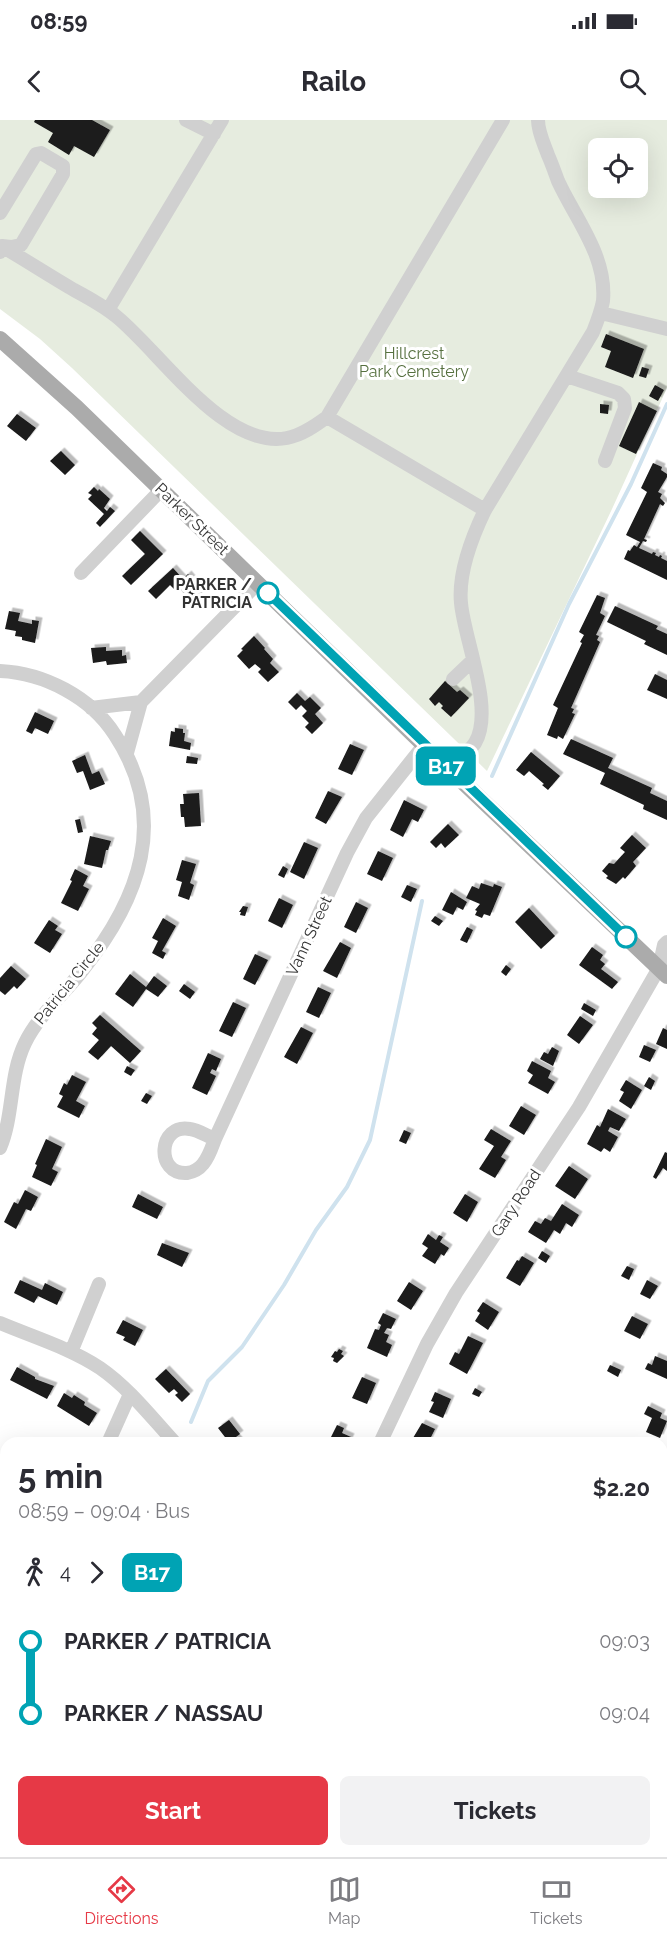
<!DOCTYPE html>
<html lang="en">
<head>
<meta charset="utf-8">
<style>
  body { margin:0; font-family:Raleway,sans-serif; background:#f2f2f3; color:#2b2b33; height:100vh; display:flex; flex-direction:column; font-size:22px; white-space:nowrap }
  * { box-sizing:border-box; margin:0 }
  p { font-size:20px; color:#7c7c81 }
  .icon { flex:none; width:33px; height:33px; fill:none; stroke:currentColor; stroke-width:2; stroke-linecap:round; stroke-linejoin:round }
  .map { position:relative; flex:1; overflow:hidden }
  .details { position:absolute; left:0px; top:1317px; width:668px; height:420px; display:flex; flex-direction:column; background:#fff; border-radius:18px 18px 0 0; box-shadow:0 6px 24px #0002 }
  .details>* { flex:none }
  .badge { padding:0 12px; border-radius:9px; font-size:21px; line-height:39px }
  .fabs { position:absolute; left:588px; top:18px; display:grid; gap:12px }
  .fabs a { display:grid; place-items:center; width:60px; height:60px; border-radius:9px; background:#fff; box-shadow:0 6px 24px #0002; font-size:30px }
  .map>.badge { position:absolute; translate:-50% -50%; box-shadow:0 0 0 3px #fff }
  .legs { display:flex; align-items:center; gap:9px; height:66px; padding:0 18px; font-size:20px }
  .legs p { margin-inline-start:auto }
  .summary { display:flex; align-items:center; justify-content:space-between; height:102px; padding:0 18px }
  h1 { font-size:33px; font-weight:700; line-height:45px }
  .cta { display:flex; gap:12px; margin-top:auto; padding:12px 18px }
  .cta a { flex:1; height:69px; border-radius:9px; background:#e63946; color:#fff; font-size:24px; font-weight:700; line-height:69px; text-align:center }
  .cta a+a { background:#f2f2f3; color:#2b2b33 }
  ul { padding:0 18px; list-style:none }
  li { display:flex; align-items:center; gap:21px; height:72px; font-size:22px }
  li i { display:grid; place-items:center; width:9px; height:100%; margin:0 8px; background:currentColor }
  li i::after { content:''; width:15px; height:15px; margin:-8px; border:4px solid; border-radius:50%; background:#fff }
  li p { margin-inline-start:auto }
  li:first-child i { background:linear-gradient(#0000 50%,currentColor 0) }
  li:last-child i { background:linear-gradient(currentColor 50%,#0000 0) }
  .status { display:flex; justify-content:space-between; align-items:center; height:42px; padding:0 30px; background:#fff; direction:ltr }
  .status svg { height:16px; fill:currentColor }
  header { display:flex; justify-content:space-between; align-items:center; height:78px; padding:0 18px; background:#fff; font-size:27px; font-weight:700 }
  .dock { display:flex; justify-content:space-around; align-items:center; height:84px; border-top:2px solid #e1e1e2; background:#fff; font-size:16px; color:#7c7c81 }
  .dock a { display:grid; justify-items:center; gap:3px }
  .dock .active { color:#e63946 }
  .map>svg:first-child { display:block }
</style>
</head>
<body>
<div class="status"><b>08:59</b><svg viewBox="0 0 49 12"><path d="M0 12V9h3v3zM5 12V6h3v6zM10 12V3h3v9zM15 12V0h3v12zM26 1h20v11H26zM47 4h2v5h-2z"/></svg></div>
<header><svg class="icon" aria-label="back" viewBox="0 0 24 24"><path d="M15 5l-7 7 7 7"/></svg>Railo<svg class="icon" aria-label="search" viewBox="0 0 24 24"><circle cx="10" cy="10" r="6"/><path d="M15 15l6 6"/></svg></header>
<div class="map">
<svg width="667" height="1737" viewBox="0 0 667 1737">
  <defs>
    <filter id="shadow"><feDropShadow dx="3.5" dy="-3.5" stdDeviation="0" flood-color="#0004"/></filter>
  </defs>
  <rect width="100%" height="100%" fill="#fff"/>
  <path fill="#e6ecdf" fill-rule="evenodd" d="M 0,0 L 667,0 L 667,268 L 612,389 L 487,651 L 72,248 L 40,219 L 0,189 ZM 598,28 L 638,28 L 638,68 L 598,68 Z"/>
  <g fill="none" stroke-linecap="round" stroke-linejoin="round">
    <path stroke="#cfe2ee" stroke-width="4" d="M 492,656 L 569,484 L 631,364 L 667,284
      M 191,1302 L 208,1261 L 242,1227 L 284,1165 L 316,1110 L 347,1067 L 370,1020 L 422,781
      M 169,1737 L 170,1731"/>
  </g>
  <path fill="#1a1a1a" filter="url(#shadow)" d="M 35,0 L 92,0 L 110,10 L 94,37 L 74,26 L 69,35 L 48,22 L 53,13 L 34,2 Z
    M 606,214 L 644,229 L 633,258 L 605,247 L 611,231 L 601,227 Z
    M 642,247 L 649,249 L 646,258 L 639,256 Z
    M 655,265 L 664,270 L 658,281 L 649,276 Z
    M 639,282 L 657,291 L 636,334 L 619,326 Z
    M 600,284 L 609,285 L 608,294 L 600,293 Z
    M 17,294 L 36,308 L 26,321 L 7,306 Z
    M 61,331 L 75,345 L 65,355 L 50,341 Z
    M 653,343 L 662,347 L 661,350 L 667,354 L 667,357 L 658,372 L 662,374 L 660,378 L 665,383 L 663,386 L 660,384 L 644,419 L 647,420 L 646,422 L 643,421 L 639,428 L 652,434 L 653,432 L 656,433 L 655,435 L 659,437 L 660,435 L 662,436 L 661,438 L 667,441 L 667,460 L 624,439 L 628,430 L 630,431 L 634,425 L 637,427 L 640,422 L 626,415 L 647,372 L 641,368 Z
    M 94,367 L 98,371 L 99,369 L 110,379 L 104,388 L 107,391 L 110,387 L 115,391 L 100,407 L 96,403 L 104,394 L 88,379 L 92,375 L 88,373 Z
    M 140,411 L 163,434 L 131,465 L 122,456 L 145,434 L 131,420 Z
    M 173,448 L 183,459 L 188,454 L 198,466 L 194,470 L 200,477 L 193,483 L 177,466 L 174,469 L 170,465 L 156,479 L 148,471 Z
    M 597,475 L 605,478 L 600,493 L 605,496 L 596,515 L 599,516 L 597,520 L 600,522 L 571,588 L 574,589 L 572,593 L 575,594 L 563,619 L 558,616 L 557,619 L 547,615 L 558,588 L 553,585 L 582,523 L 580,522 L 584,515 L 579,512 Z
    M 615,486 L 658,506 L 656,509 L 667,514 L 667,535 L 644,524 L 646,521 L 607,502 Z
    M 9,491 L 20,493 L 18,501 L 32,504 L 32,500 L 39,501 L 35,523 L 22,520 L 22,517 L 15,516 L 16,511 L 5,509 Z
    M 254,516 L 265,528 L 264,529 L 273,539 L 270,543 L 279,552 L 268,562 L 258,552 L 261,549 L 255,544 L 249,549 L 237,536 L 243,530 L 241,529 Z
    M 106,527 L 106,531 L 122,530 L 122,536 L 126,535 L 127,543 L 107,545 L 106,541 L 93,543 L 91,528 Z
    M 655,554 L 667,560 L 667,579 L 647,570 Z
    M 445,561 L 457,572 L 460,570 L 469,578 L 451,597 L 441,588 L 443,586 L 439,582 L 435,586 L 429,579 Z
    M 297,573 L 305,581 L 310,577 L 321,588 L 315,594 L 323,603 L 312,614 L 305,607 L 309,603 L 302,596 L 307,591 L 301,585 L 296,590 L 288,582 Z
    M 35,592 L 54,601 L 48,614 L 35,608 L 32,614 L 26,611 Z
    M 175,608 L 183,609 L 183,613 L 185,613 L 184,621 L 191,623 L 190,630 L 169,626 L 171,611 L 175,612 Z
    M 571,619 L 613,638 L 608,648 L 652,668 L 650,673 L 667,681 L 667,700 L 643,689 L 644,685 L 600,664 L 605,653 L 563,634 Z
    M 350,624 L 364,630 L 352,655 L 338,649 Z
    M 531,632 L 560,656 L 548,670 L 542,665 L 544,664 L 529,651 L 524,656 L 516,650 Z
    M 85,635 L 92,654 L 99,651 L 105,664 L 90,670 L 83,651 L 77,653 L 72,641 Z
    M 187,636 L 198,638 L 197,644 L 186,643 Z
    M 328,671 L 342,677 L 326,704 L 315,698 Z
    M 199,673 L 201,706 L 185,707 L 184,697 L 181,697 L 180,684 L 184,684 L 183,674 Z
    M 404,680 L 424,690 L 418,702 L 412,699 L 403,717 L 390,710 Z
    M 80,699 L 83,712 L 78,713 L 75,700 Z
    M 448,704 L 459,715 L 445,728 L 441,723 L 436,728 L 430,722 Z
    M 632,715 L 646,728 L 633,742 L 636,746 L 625,759 L 623,757 L 616,764 L 606,758 L 608,756 L 602,751 L 609,743 L 614,744 L 625,732 L 620,728 Z
    M 90,716 L 111,721 L 108,730 L 106,730 L 102,748 L 84,744 Z
    M 304,722 L 318,728 L 304,759 L 290,752 Z
    M 378,731 L 393,738 L 382,761 L 367,754 Z
    M 182,740 L 196,744 L 190,763 L 194,765 L 189,780 L 178,776 L 182,762 L 176,760 Z
    M 283,746 L 288,749 L 284,758 L 278,755 Z
    M 75,749 L 88,756 L 83,766 L 89,769 L 78,791 L 61,783 L 72,761 L 70,760 Z
    M 481,763 L 493,767 L 494,764 L 502,767 L 490,796 L 484,794 L 482,798 L 475,795 L 477,791 L 475,790 L 480,784 L 466,778 L 472,766 L 479,769 Z
    M 407,765 L 417,769 L 411,782 L 401,777 Z
    M 451,772 L 467,782 L 463,790 L 457,787 L 453,795 L 442,790 Z
    M 279,778 L 293,785 L 282,808 L 268,801 Z
    M 356,782 L 368,788 L 356,813 L 344,807 Z
    M 243,786 L 248,787 L 245,796 L 240,795 L 241,792 L 239,792 Z
    M 529,788 L 555,816 L 541,829 L 515,802 Z
    M 435,796 L 443,801 L 439,806 L 431,801 Z
    M 163,798 L 176,806 L 162,831 L 166,833 L 163,839 L 152,833 L 158,821 L 152,818 Z
    M 49,800 L 58,806 L 55,810 L 62,814 L 50,833 L 34,823 Z
    M 467,807 L 473,810 L 467,823 L 460,820 Z
    M 340,822 L 351,828 L 337,858 L 323,851 Z
    M 592,827 L 603,835 L 600,840 L 605,844 L 601,849 L 618,862 L 612,869 L 579,845 Z
    M 255,834 L 268,840 L 255,865 L 243,859 Z
    M 506,845 L 511,849 L 506,856 L 501,852 Z
    M 11,846 L 26,859 L 17,869 L 14,866 L 5,875 L 0,871 L 0,858 Z
    M 130,854 L 146,867 L 154,856 L 167,866 L 158,877 L 146,869 L 133,887 L 115,874 Z
    M 184,864 L 195,872 L 190,879 L 179,871 Z
    M 318,867 L 331,873 L 319,898 L 306,892 Z
    M 233,882 L 246,888 L 232,917 L 219,911 Z
    M 584,883 L 596,890 L 593,896 L 581,889 Z
    M 100,895 L 141,931 L 130,943 L 111,926 L 98,940 L 88,932 L 99,920 L 92,914 L 97,908 L 92,903 Z
    M 580,896 L 593,905 L 579,924 L 567,915 Z
    M 301,907 L 313,913 L 297,944 L 284,937 Z
    M 663,908 L 667,910 L 667,929 L 656,924 Z
    M 644,925 L 656,930 L 650,942 L 639,937 Z
    M 552,927 L 559,931 L 553,946 L 540,939 L 544,932 L 548,934 Z
    M 208,933 L 221,939 L 216,951 L 212,949 L 210,953 L 216,956 L 207,975 L 192,968 Z
    M 532,941 L 551,951 L 548,958 L 555,962 L 548,974 L 528,963 L 533,955 L 527,951 Z
    M 127,946 L 135,950 L 131,956 L 124,952 Z
    M 72,955 L 86,962 L 76,981 L 85,986 L 79,998 L 57,987 L 63,976 L 59,974 L 64,963 L 67,965 Z
    M 649,957 L 655,961 L 651,970 L 644,966 Z
    M 626,960 L 642,970 L 631,989 L 619,981 L 624,972 L 620,970 Z
    M 146,973 L 152,976 L 147,984 L 141,981 Z
    M 521,986 L 536,995 L 524,1015 L 509,1006 Z
    M 608,989 L 626,999 L 619,1011 L 610,1007 L 608,1011 L 618,1017 L 610,1032 L 604,1028 L 601,1032 L 587,1024 L 597,1005 L 600,1007 Z
    M 491,1009 L 511,1021 L 501,1037 L 506,1040 L 495,1058 L 479,1049 L 494,1026 L 484,1020 Z
    M 404,1010 L 411,1013 L 406,1024 L 399,1021 Z
    M 46,1019 L 62,1027 L 52,1049 L 58,1052 L 51,1066 L 32,1057 L 37,1045 L 35,1044 Z
    M 665,1032 L 667,1033 L 667,1051 L 663,1048 L 656,1059 L 653,1057 Z
    M 569,1046 L 588,1059 L 575,1079 L 555,1066 Z
    M 25,1070 L 38,1077 L 31,1091 L 26,1089 L 16,1109 L 4,1102 L 14,1082 L 18,1084 Z
    M 138,1074 L 163,1087 L 157,1099 L 132,1087 Z
    M 465,1074 L 478,1082 L 467,1102 L 453,1093 Z
    M 562,1084 L 579,1095 L 572,1107 L 566,1103 L 560,1114 L 554,1110 L 546,1123 L 528,1112 L 535,1101 L 541,1104 L 545,1098 L 551,1101 Z
    M 428,1114 L 436,1120 L 439,1115 L 443,1117 L 440,1122 L 449,1128 L 444,1136 L 441,1134 L 435,1144 L 422,1136 L 428,1128 L 422,1124 Z
    M 162,1123 L 189,1133 L 182,1147 L 157,1135 Z
    M 542,1131 L 550,1136 L 546,1143 L 538,1138 Z
    M 522,1136 L 534,1143 L 520,1166 L 506,1158 L 517,1140 L 519,1141 Z
    M 627,1146 L 634,1149 L 629,1160 L 621,1156 Z
    M 20,1160 L 42,1170 L 45,1163 L 63,1172 L 57,1185 L 38,1176 L 34,1183 L 14,1173 Z
    M 647,1160 L 658,1166 L 650,1179 L 640,1174 Z
    M 409,1162 L 423,1171 L 411,1190 L 397,1181 Z
    M 483,1182 L 499,1192 L 488,1210 L 475,1201 L 480,1193 L 477,1191 Z
    M 383,1193 L 396,1199 L 391,1209 L 387,1208 L 384,1213 L 389,1215 L 386,1222 L 392,1225 L 387,1237 L 367,1228 L 375,1209 L 379,1210 L 381,1205 L 378,1203 Z
    M 632,1196 L 648,1204 L 640,1219 L 624,1211 Z
    M 123,1200 L 143,1210 L 135,1226 L 123,1220 L 125,1217 L 116,1213 Z
    M 468,1216 L 483,1223 L 467,1254 L 449,1244 L 455,1232 L 459,1234 Z
    M 339,1229 L 343,1231 L 341,1234 L 344,1236 L 337,1243 L 333,1241 L 334,1238 L 331,1237 L 335,1231 L 337,1232 Z
    M 655,1236 L 667,1241 L 667,1259 L 645,1249 L 648,1243 L 652,1245 Z
    M 610,1245 L 621,1250 L 618,1257 L 607,1251 Z
    M 17,1247 L 35,1257 L 35,1259 L 54,1266 L 47,1279 L 10,1260 Z
    M 166,1249 L 190,1274 L 182,1282 L 175,1275 L 178,1273 L 174,1269 L 169,1273 L 155,1259 Z
    M 362,1257 L 376,1263 L 367,1284 L 352,1278 Z
    M 475,1268 L 482,1272 L 479,1277 L 472,1274 Z
    M 435,1272 L 451,1279 L 443,1298 L 429,1292 L 434,1282 L 431,1281 Z
    M 64,1273 L 72,1278 L 74,1275 L 85,1282 L 84,1285 L 97,1293 L 89,1306 L 57,1286 Z
    M 648,1286 L 662,1293 L 660,1298 L 667,1301 L 660,1318 L 646,1312 L 652,1298 L 644,1294 Z
    M 229,1300 L 240,1314 L 236,1317 L 241,1323 L 225,1323 L 228,1321 L 218,1308 Z
    M 422,1303 L 435,1309 L 428,1323 L 410,1323 Z
    M 337,1305 L 344,1308 L 342,1313 L 351,1317 L 348,1323 L 328,1323 Z
    M 662,1472 L 667,1475 L 667,1497 L 662,1494 Z
    M 667,1646 L 667,1665 L 662,1662 L 662,1657 Z
    M 0,1697 L 6,1700 L 6,1706 L 0,1721 Z
    M 270,1731 L 289,1731 L 286,1737 L 282,1737 Z
    M 357,1731 L 368,1731 L 367,1735 L 372,1737 L 354,1737 L 355,1732 Z
    M 450,1731 L 463,1731 L 466,1733 L 464,1737 L 447,1737 Z
    M 541,1731 L 561,1731 L 558,1737 L 543,1737 L 539,1735 Z
    M 629,1731 L 648,1731 L 646,1737 L 626,1737 Z"/>
  <g fill="none" stroke-linecap="round" stroke-linejoin="round">
    <path stroke="#d0d0d0" stroke-width="14" d="M 186,0 L 214,14
      M 0,93 L 36,34 L 41,33 L 63,46 L 63,54 L 21,125 L 11,127 L 2,126
      M 0,132 L 3,127 C 27,141 50,156 74,170 C 89,178 104,186 117,197 C 161,233 225,330 287,318 C 302,315 315,306 327,297 L 503,0
      M 108,190 L 222,0
      M 601,193 L 667,209
      M 567,256 L 618,273 L 624,279 L 625,288 L 605,341
      M 327,297 L 485,390
      M 81,453 L 161,370
      M 0,551 C 44,553 91,577 115,615 C 170,699 140,779 81,852 C 63,875 38,896 25,923 C 9,956 14,995 0,1028
      M 453,559 L 473,540
      M 91,588 L 141,582
      M 127,633 L 141,582 L 258,463
      M 449,649 C 457,641 469,632 475,623 C 495,590 464,519 461,483 C 458,452 472,417 485,390 L 593,212 C 597,202 601,192 603,181 C 607,136 576,100 558,61 C 555,53 552,44 548,35 C 544,24 538,12 538,0
      M 215,1019 C 207,1016 198,1010 190,1009 C 158,1003 155,1055 187,1053 C 194,1052 199,1049 203,1044 C 209,1037 212,1027 215,1019 L 347,733 L 366,698 L 424,625
      M 0,1203 C 33,1217 70,1228 100,1248 C 129,1268 152,1298 175,1323
      M 71,1232 L 99,1164
      M 108,1323 L 130,1274
      M 380,1323 L 427,1224 L 456,1173 L 579,987 L 659,848 L 664,825 L 667,822
      M 662,1400 L 667,1389
      M 0,1456 L 6,1458
      M 662,1567 L 667,1570
      M 0,1576 L 6,1560
      M 323,1737 L 326,1731
      M 503,1737 L 505,1731"/>
    <path stroke="#ababab" stroke-width="16" d="M 0,219 L 77,288 L 424,625 L 667,856"/>
  </g>
  <g fill="none" stroke-linecap="round" stroke-linejoin="round">
    <g stroke="#fff" stroke-width="14">
      <path id="line-1" d="M 268,473 L 626,817"/>
    </g>
    <use href="#line-1" stroke="#00a3b4" stroke-width="9"/>
  </g>
  <g fill="#fff" stroke="#00a3b4" stroke-width="3">
    <circle cx="268" cy="473" r="10"/>
    <circle cx="626" cy="817" r="10"/>
  </g>
  <g text-anchor="middle" dominant-baseline="central" stroke-width="6" stroke-linejoin="round" paint-order="stroke">
    <g font-size="16" fill="#56703f" stroke="#fff">
      <text x="414" y="233">Hillcrest<tspan x="414" dy="18">Park Cemetery</tspan></text>
    </g>
    <g font-size="16" fill="#333" stroke="#fff">
      <text transform="translate(192 399) rotate(44)">Parker Street</text>
      <text transform="translate(309 816) rotate(-65)">Vann Street</text>
      <text transform="translate(69 863) rotate(-51)">Patricia Circle</text>
      <text transform="translate(516 1083) rotate(-57)">Gary Road</text>
    </g>
    <g font-size="16" font-weight="bold" fill="#333" stroke="#fff" text-anchor="end">
      <text x="252" y="464">PARKER /<tspan x="252" dy="18">PATRICIA</tspan></text>
    </g>
  </g>
</svg>
<div class="fabs">
<a><svg class="icon" aria-label="locate" viewBox="0 0 24 24"><circle cx="12" cy="12" r="6"/><path d="M12 2v4M12 18v4M2 12h4M18 12h4"/></svg></a>
</div>
<b class="badge" style="left:446px;top:646px;background:#00a3b4;color:#fff">B17</b>
<section class="details">
<div class="summary"><div><h1>5 min</h1><p>08:59 – 09:04 · Bus</p></div><b>$2.20</b></div>
<div class="legs"><svg class="icon" aria-label="walk" viewBox="0 0 24 24"><circle cx="13" cy="4" r="2"/><path d="M13 8l-2 6 4 7M11 14l-3 7M7 12l3-4h3l4 4"/></svg>4<svg class="icon" aria-label="forward" viewBox="0 0 24 24"><path d="M9 5l7 7-7 7"/></svg><b class="badge" style="background:#00a3b4;color:#fff">B17</b></div>
<ul>
<li><i style="color:#00a3b4"></i><b>PARKER / PATRICIA</b><p>09:03</p></li>
<li><i style="color:#00a3b4"></i><b>PARKER / NASSAU</b><p>09:04</p></li>
</ul>
<div class="cta"><a>Start</a><a>Tickets</a></div>
</section>
</div>
<nav class="dock">
<a class="active"><svg class="icon" aria-label="directions" viewBox="0 0 24 24"><path d="M12 3l9 9-9 9-9-9zM9 14v-3h6M13 9l2 2-2 2"/></svg>Directions</a>
<a><svg class="icon" aria-label="map" viewBox="0 0 24 24"><path d="M3 6l6-2 6 2 6-2v14l-6 2-6-2-6 2zM9 4v14M15 6v14"/></svg>Map</a>
<a><svg class="icon" aria-label="tickets" viewBox="0 0 24 24"><path d="M3 7h18v10H3zM15 7v10"/></svg>Tickets</a>
</nav>
</body>
</html>
